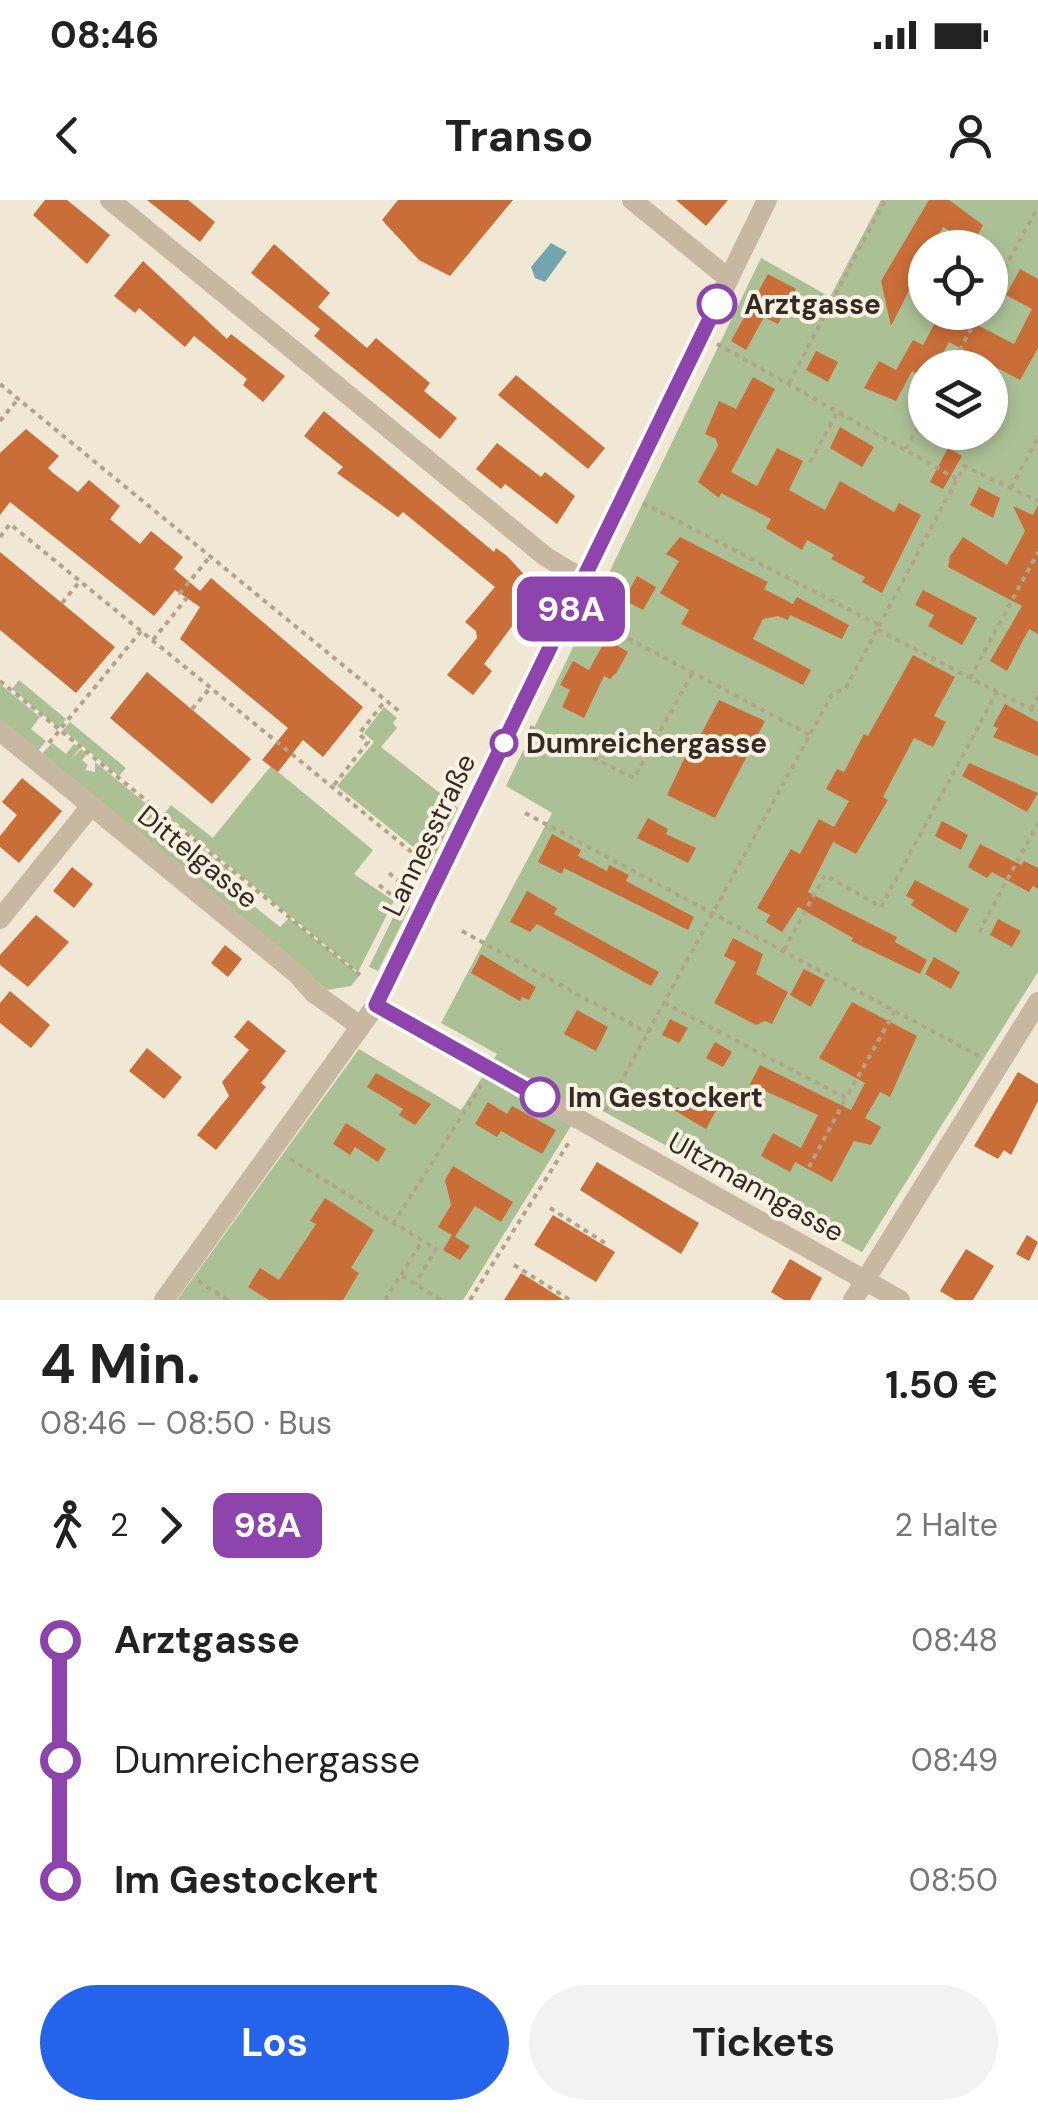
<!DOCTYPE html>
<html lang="de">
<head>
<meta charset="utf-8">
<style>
  body { margin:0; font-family:"DM Sans",sans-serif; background:#f2f2f2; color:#222; height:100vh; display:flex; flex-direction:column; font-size:38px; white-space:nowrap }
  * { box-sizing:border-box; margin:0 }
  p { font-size:32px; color:#767676 }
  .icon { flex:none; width:55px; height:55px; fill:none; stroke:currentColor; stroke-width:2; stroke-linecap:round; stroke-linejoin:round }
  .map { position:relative; height:1100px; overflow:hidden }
  .side { display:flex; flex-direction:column; background:#fff; flex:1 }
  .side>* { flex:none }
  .badge { padding:0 20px; border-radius:15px; font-size:35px; line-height:65px }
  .buttons { position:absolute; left:908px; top:30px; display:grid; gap:20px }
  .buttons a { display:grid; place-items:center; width:100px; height:100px; border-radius:50%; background:#fff; box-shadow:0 5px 15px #0003; font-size:50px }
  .map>.badge { position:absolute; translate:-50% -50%; box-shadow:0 0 0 5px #fff }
  .legs { display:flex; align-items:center; gap:15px; height:110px; padding:0 40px; font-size:32px }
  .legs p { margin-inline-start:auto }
  .headline { display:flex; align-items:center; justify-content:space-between; height:170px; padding:0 40px }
  h1 { font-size:55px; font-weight:700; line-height:75px }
  .button { display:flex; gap:20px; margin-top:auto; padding:20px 40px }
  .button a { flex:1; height:115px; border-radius:60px; background:#2563eb; color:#fff; font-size:40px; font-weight:700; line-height:115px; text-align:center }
  .button a+a { background:#f2f2f2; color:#222 }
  ul { padding:0 40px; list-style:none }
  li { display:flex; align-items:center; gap:35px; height:120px; font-size:38px }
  li i { display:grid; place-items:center; width:15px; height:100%; margin:0 12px; background:currentColor }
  li i::after { content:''; width:25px; height:25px; margin:-12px; border:8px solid; border-radius:50%; background:#fff }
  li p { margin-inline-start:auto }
  li:first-child i { background:linear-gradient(#0000 50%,currentColor 0) }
  li:last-child i { background:linear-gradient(currentColor 50%,#0000 0) }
  .status { display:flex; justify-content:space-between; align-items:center; height:70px; padding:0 50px; background:#fff; direction:ltr }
  .status svg { height:28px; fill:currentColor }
  header { display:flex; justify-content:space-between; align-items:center; height:130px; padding:0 40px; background:#fff; font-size:45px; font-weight:700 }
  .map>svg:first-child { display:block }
</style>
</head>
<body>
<div class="status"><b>08:46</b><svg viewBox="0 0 49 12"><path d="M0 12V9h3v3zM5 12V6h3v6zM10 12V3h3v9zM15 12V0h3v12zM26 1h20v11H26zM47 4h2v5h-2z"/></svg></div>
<header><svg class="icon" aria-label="back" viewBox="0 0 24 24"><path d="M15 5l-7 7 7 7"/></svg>Transo<svg class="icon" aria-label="person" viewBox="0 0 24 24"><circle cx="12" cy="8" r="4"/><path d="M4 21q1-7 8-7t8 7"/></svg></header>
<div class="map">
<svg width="1038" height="1100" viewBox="0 0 1038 1100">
  <rect width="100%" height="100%" fill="#f1e7d5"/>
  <path fill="#acc095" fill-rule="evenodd" d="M 881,0 L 1038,0 L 1038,772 L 862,1052 L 586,902 L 463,1100 L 177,1100 L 359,849 L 461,910 L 497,854 L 441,823 L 552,613 L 506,586 L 761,58 L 830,97 ZM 925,48 L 990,48 L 990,112 L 925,112 ZM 925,168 L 990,168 L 990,232 L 925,232 Z
    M 19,480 L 66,519 L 59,528 L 12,489 Z
    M 0,484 L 40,517 L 31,529 L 46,541 L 37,552 L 0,522 Z
    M 384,507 L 397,518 L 393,523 L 397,528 L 381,547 L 445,597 L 418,651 L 337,586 L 374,542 L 364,533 Z
    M 70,522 L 126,568 L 119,576 L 63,530 Z
    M 52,543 L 66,554 L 74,544 L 80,548 L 71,559 L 81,549 L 87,554 L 82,560 L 88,565 L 85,570 L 95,572 L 95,562 L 181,632 L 178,636 L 165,628 L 177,638 L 174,643 L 179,639 L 191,650 L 189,654 L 198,645 L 233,673 L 226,684 L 280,727 L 289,718 L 360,775 L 351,786 L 327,790 L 40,556 Z
    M 271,566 L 373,650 L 354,674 L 394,701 L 358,772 L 165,613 L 171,605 L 213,638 Z
    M 451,602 L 458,608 L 426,674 L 418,668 Z
    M 401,701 L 410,707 L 378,771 L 369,767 Z"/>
  <path fill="#73a5af" d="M 551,43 L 567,52 L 545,82 L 535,78 L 531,67 Z"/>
  <path fill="#ca6e39" d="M 45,0 L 67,0 L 110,35 L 87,64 L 33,15 Z
    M 147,0 L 188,0 L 215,22 L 200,42 Z
    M 398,0 L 513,0 L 450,76 L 419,60 L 382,20 Z
    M 676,0 L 728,0 L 706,26 Z
    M 929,0 L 949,0 L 983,25 L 973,44 L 943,27 L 931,48 L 925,48 L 925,59 L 891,126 L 881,81 Z
    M 274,44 L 330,93 L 318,107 L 367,148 L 376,138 L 430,183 L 424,191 L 457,218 L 440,239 L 314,136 L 320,129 L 251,73 Z
    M 143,61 L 227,139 L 231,134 L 285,176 L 263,202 L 243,185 L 247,179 L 194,136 L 185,147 L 139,108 L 135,113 L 114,96 Z
    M 1020,69 L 1038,79 L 1038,148 L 1020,180 L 949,142 L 935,168 L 925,168 L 921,176 L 912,171 L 896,201 L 864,188 L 879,161 L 896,170 L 913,140 L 923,145 L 941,112 L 952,112 L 1014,144 L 1032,109 L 1006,95 Z
    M 768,74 L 796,89 L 778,124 L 764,117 L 746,150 L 731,141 Z
    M 816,151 L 838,162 L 828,182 L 806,170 Z
    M 516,175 L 605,248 L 588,269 L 498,195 Z
    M 753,177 L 775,189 L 731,272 L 757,286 L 777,248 L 803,261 L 789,290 L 825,310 L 840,281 L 894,312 L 899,303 L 921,315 L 882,393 L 862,382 L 865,377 L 831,359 L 834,355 L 807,340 L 802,350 L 766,328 L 771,319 L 721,293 L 719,298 L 698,282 L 718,246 L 716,239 L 705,234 L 719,201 L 736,209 Z
    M 324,211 L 494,352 L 496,348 L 507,356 L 533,384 L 512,413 L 518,418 L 484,464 L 492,471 L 473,495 L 447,475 L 477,438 L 476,431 L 465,422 L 495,387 L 403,312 L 398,317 L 337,273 L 343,267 L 304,236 Z
    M 840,227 L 874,247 L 862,267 L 830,248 Z
    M 26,229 L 59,256 L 48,268 L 53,273 L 78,292 L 89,280 L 120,306 L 110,319 L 140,344 L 151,331 L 183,357 L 174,369 L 200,391 L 211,378 L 363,507 L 323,557 L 303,540 L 278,572 L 262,560 L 288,528 L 180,439 L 200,407 L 175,390 L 154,416 L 10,302 L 0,315 L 0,253 Z
    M 497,243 L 541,277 L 545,272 L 575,296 L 557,324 L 505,284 L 501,289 L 476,269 Z
    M 948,248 L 962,256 L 943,289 L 930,282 Z
    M 979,287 L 1000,298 L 993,318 L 970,305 Z
    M 1038,305 L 1038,434 L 1029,429 L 1007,471 L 990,461 L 1022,406 L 948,367 L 950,356 L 963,337 L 1007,365 L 1025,331 L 1013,306 L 1033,315 Z
    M 680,337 L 768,382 L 764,389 L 793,404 L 797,397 L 849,425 L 842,439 L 790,415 L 788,420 L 778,416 L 763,419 L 753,439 L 811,470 L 803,485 L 681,424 L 689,410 L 660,393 L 679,361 L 666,354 Z
    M 0,352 L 115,447 L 76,493 L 0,430 Z
    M 637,376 L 656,387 L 643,410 L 624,400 Z
    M 923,390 L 977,418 L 962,445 L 928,426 L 934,415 L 915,405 Z
    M 606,439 L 628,452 L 617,472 L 610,479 L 604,476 L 584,518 L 562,507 L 570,490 L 560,485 L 573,461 L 589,470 Z
    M 913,455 L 955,477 L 934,516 L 946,522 L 933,547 L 914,538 L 883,597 L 888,600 L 856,654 L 833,642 L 808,692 L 897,737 L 895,742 L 927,760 L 920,774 L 851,741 L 853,738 L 798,707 L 782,732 L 766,722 L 770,715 L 757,708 L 791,649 L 800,654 L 819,619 L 834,627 L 849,601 L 826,589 L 837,569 L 844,572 L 864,534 L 868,536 Z
    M 147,472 L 251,559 L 212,604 L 110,518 Z
    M 719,500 L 765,521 L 715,618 L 667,595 L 694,538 L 698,540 Z
    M 1005,504 L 1038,522 L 1038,556 L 993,537 L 998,528 L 993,526 Z
    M 969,563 L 1038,593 L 1027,612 L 962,576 Z
    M 22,578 L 62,611 L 19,663 L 0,647 L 0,636 L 17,615 L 2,602 Z
    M 648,618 L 668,629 L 666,634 L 696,648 L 688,663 L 637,638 Z
    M 942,621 L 968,635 L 961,650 L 935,636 Z
    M 552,634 L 581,650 L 578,656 L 607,671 L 609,665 L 629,675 L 626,681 L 694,717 L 688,730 L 564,668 L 562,674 L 538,662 Z
    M 980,644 L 1021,665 L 1024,661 L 1038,668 L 1038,689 L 1033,686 L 1029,692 L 992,672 L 987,678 L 968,667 Z
    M 72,667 L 93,684 L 74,708 L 53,691 Z
    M 915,680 L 969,709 L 956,733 L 911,705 L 914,700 L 906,696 Z
    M 527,691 L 557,708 L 554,714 L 659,772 L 651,786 L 537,724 L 530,732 L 510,722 Z
    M 36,715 L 69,742 L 28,787 L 0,765 L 0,755 Z
    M 998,719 L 1021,731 L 1012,747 L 990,735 Z
    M 733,738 L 763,754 L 756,774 L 788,792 L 772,824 L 765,821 L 756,825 L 714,803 L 736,762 L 724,756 Z
    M 225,745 L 242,759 L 228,777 L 211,763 Z
    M 481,754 L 536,787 L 529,800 L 522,797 L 520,801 L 471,773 Z
    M 934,757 L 960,772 L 951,789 L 925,774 Z
    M 804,769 L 825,780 L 811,807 L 790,795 Z
    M 10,791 L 50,825 L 31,848 L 0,823 L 0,803 Z
    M 852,802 L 917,836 L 890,897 L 880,892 L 865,918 L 881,927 L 871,945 L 854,941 L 832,982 L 795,962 L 790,972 L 761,956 L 773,933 L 801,948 L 818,915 L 750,884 L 760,865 L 851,910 L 865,883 L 819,858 Z
    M 577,810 L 608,827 L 596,851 L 564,834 Z
    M 670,819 L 688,828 L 679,843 L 662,835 Z
    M 248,820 L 286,851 L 261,883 L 266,887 L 216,950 L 197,935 L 229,896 L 222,882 L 249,850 L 234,837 Z
    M 715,842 L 732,852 L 723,867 L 706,858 Z
    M 147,848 L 182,877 L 164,899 L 129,871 Z
    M 1018,872 L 1038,884 L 1038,901 L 1011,955 L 1004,950 L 998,959 L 974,946 Z
    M 376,873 L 431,904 L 415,925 L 399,915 L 403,909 L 367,887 Z
    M 677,887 L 718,907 L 706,929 L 667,906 Z
    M 488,902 L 507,914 L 512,906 L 556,930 L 542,954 L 501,931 L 497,937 L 475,924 Z
    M 346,923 L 386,949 L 378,962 L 355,947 L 350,955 L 333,944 Z
    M 597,962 L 699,1023 L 681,1054 L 580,990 Z
    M 453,966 L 513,1002 L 501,1022 L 475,1006 L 455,1037 L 470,1046 L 460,1060 L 443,1050 L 452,1035 L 438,1027 L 451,1005 L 445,980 Z
    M 325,998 L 374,1030 L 351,1068 L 359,1073 L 343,1100 L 269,1100 L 248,1087 L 260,1068 L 279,1080 L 316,1024 L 310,1021 Z
    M 553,1015 L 615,1052 L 596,1082 L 534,1045 Z
    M 1027,1035 L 1038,1042 L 1029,1061 L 1016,1054 Z
    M 966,1049 L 994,1066 L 973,1100 L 955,1100 L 940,1091 Z
    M 790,1059 L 822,1078 L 810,1100 L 784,1100 L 771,1092 Z
    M 521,1073 L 564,1100 L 504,1100 Z"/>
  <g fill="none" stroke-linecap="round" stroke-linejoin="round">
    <path stroke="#b5a28b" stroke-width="4" stroke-dasharray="5 5" stroke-linecap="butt" d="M 990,95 L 1038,7
      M 717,144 L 957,279
      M 950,168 L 980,112
      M 789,183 L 885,0
      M 0,184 L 400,512
      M 0,221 L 18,199
      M 906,249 L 925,214
      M 810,262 L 838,211
      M 1011,288 L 1038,238
      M 643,303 L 879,425
      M 0,337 L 10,324 L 419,658
      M 62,403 L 80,381
      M 584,415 L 810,535
      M 878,430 L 1038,513
      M 153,440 L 186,399 L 180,393 L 208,359
      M 970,478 L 1038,352
      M 0,481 L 360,775
      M 192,509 L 211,487
      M 1031,509 L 1038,496
      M 530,527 L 634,578 L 692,474
      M 49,543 L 141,431
      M 334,585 L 368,542 L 359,534 L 385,501
      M 525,613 L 979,856
      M 389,673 L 405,687
      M 379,685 L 398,700
      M 462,731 L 648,833
      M 979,732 L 1038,623
      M 784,750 L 825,675 L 881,707 L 997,492
      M 664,803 L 846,898 L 895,811
      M 605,911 L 832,494 L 846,488 L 964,266 L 1038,301
      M 290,959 L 436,1049 L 415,1084
      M 809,967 L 846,898
      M 550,1008 L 605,1043
      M 393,1024 L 482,884
      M 514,1065 L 570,1100
      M 402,1076 L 441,1100
      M 198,1081 L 228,1100
      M 385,1100 L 422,1041
      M 470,1100 L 571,939"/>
    <path stroke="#c9b8a1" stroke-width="20" d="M 110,0 L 546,357 L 585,380
      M 632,0 L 729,79
      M 0,531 L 297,774 L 314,793 L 360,826
      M 0,719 L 91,606
      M 376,805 L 900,1100
      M 164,1100 L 376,805 L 767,0
      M 853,1100 L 1038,802"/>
  </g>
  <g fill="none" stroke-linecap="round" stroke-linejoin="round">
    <g stroke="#fff" stroke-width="22">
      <path id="line-1" d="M 540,897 L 376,805 L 717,104"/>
    </g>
    <use href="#line-1" stroke="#8e44ad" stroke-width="15"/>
  </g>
  <g fill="#fff" stroke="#8e44ad" stroke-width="5">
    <circle cx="717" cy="104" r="18"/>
    <circle cx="504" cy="543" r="12"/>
    <circle cx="540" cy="897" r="18"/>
  </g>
  <g text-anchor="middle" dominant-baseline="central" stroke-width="8" stroke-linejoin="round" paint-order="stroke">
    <g font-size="28" font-weight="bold" fill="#332b24" stroke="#f9f1e1" text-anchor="start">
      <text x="744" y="104">Arztgasse</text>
      <text x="526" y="543">Dumreichergasse</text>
      <text x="568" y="897">Im Gestockert</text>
    </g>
    <g font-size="28" fill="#332b24" stroke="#f9f1e1">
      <text transform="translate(429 635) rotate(-64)">Lannesstraße</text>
      <text transform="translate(198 657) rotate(39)">Dittelgasse</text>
      <text transform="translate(756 987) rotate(29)">Ultzmanngasse</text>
    </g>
  </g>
</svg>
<div class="buttons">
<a><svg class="icon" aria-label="locate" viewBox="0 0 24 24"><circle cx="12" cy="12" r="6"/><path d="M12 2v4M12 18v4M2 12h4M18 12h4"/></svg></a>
<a><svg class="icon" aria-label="layers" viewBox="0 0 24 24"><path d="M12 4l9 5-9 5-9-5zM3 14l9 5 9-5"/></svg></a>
</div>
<b class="badge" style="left:571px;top:409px;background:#8e44ad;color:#fff">98A</b>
</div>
<section class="side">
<div class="headline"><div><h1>4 Min.</h1><p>08:46 – 08:50 · Bus</p></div><b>1.50 €</b></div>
<div class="legs"><svg class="icon" aria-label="walk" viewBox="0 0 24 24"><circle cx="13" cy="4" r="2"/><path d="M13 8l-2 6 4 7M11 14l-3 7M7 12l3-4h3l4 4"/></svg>2<svg class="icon" aria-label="forward" viewBox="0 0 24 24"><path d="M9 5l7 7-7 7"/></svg><b class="badge" style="background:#8e44ad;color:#fff">98A</b><p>2 Halte</p></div>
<ul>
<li><i style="color:#8e44ad"></i><b>Arztgasse</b><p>08:48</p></li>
<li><i style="color:#8e44ad"></i><span>Dumreichergasse</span><p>08:49</p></li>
<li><i style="color:#8e44ad"></i><b>Im Gestockert</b><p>08:50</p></li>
</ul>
<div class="button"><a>Los</a><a>Tickets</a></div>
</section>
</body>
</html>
